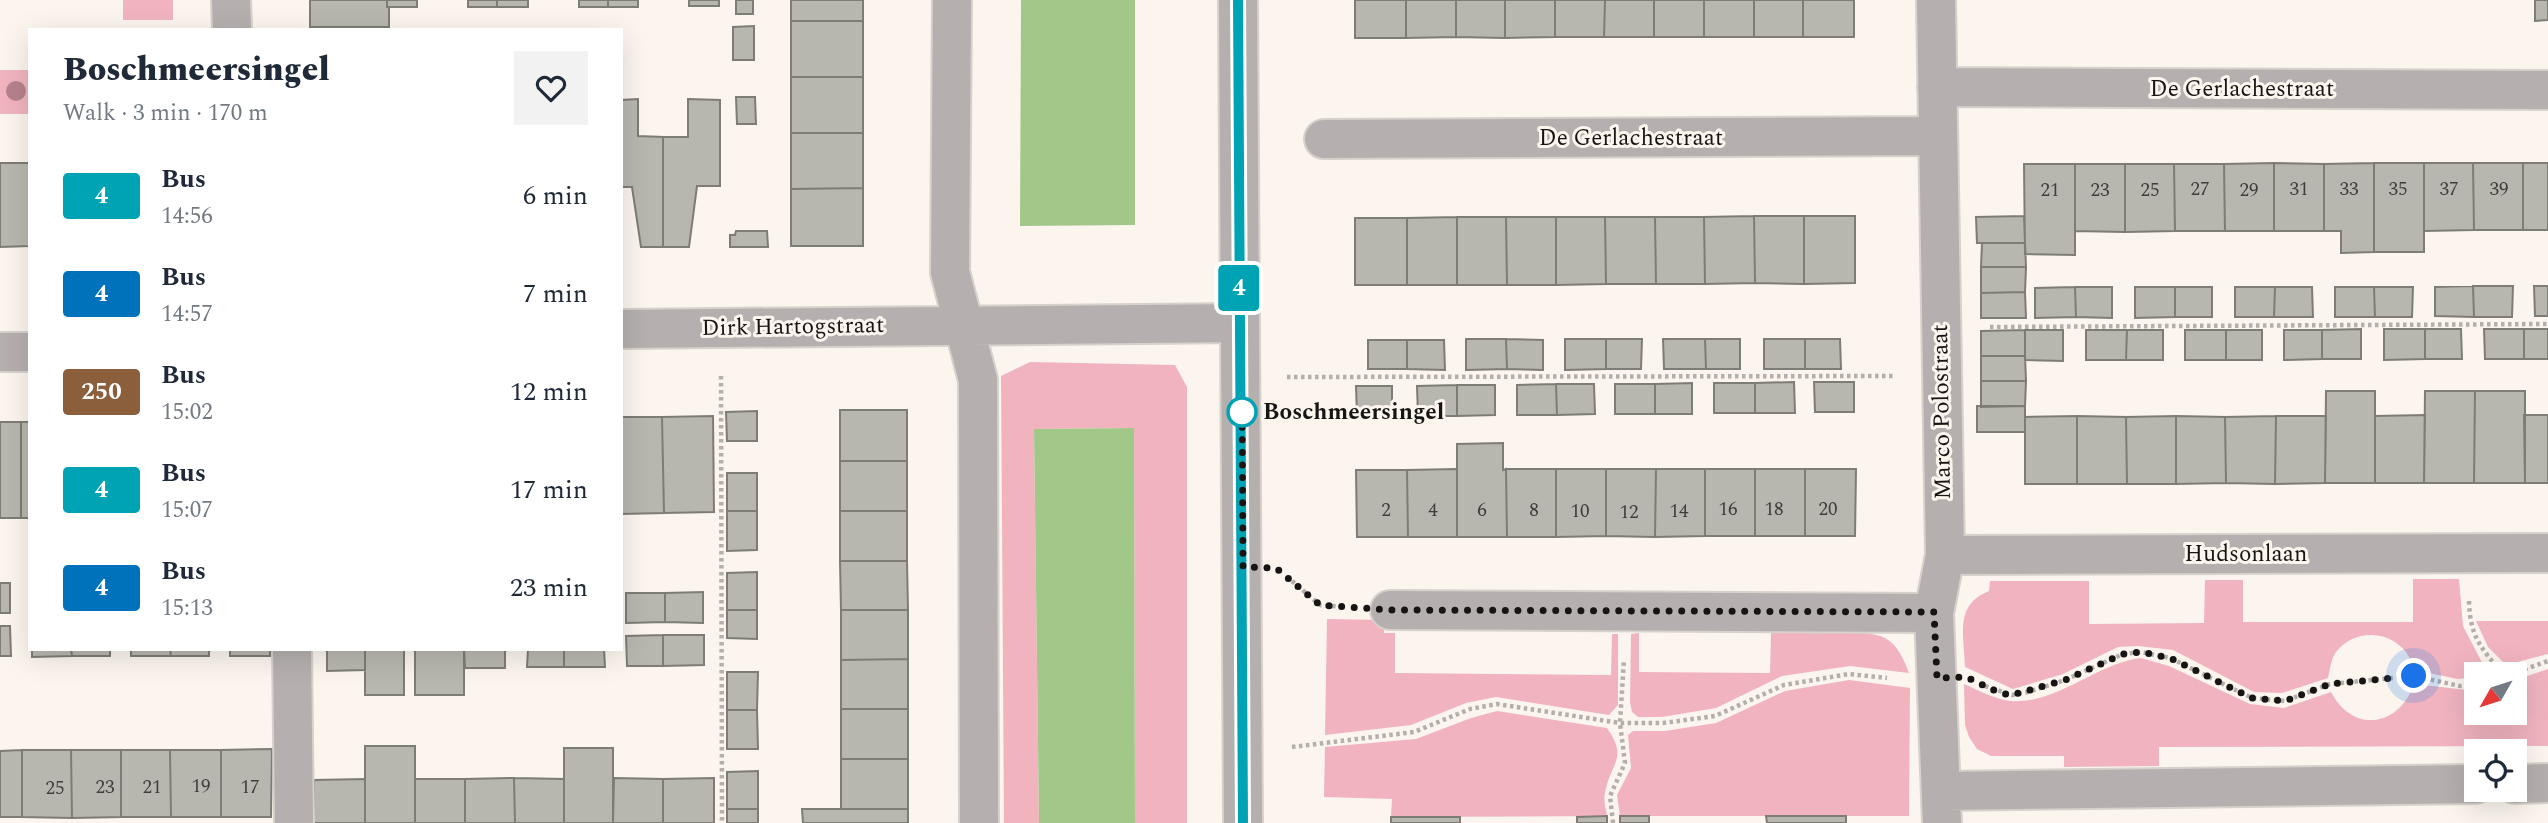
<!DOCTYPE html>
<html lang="en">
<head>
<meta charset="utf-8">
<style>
  body { margin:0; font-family:Spectral,serif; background:#f2f2f3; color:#1f2937; height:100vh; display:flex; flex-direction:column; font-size:26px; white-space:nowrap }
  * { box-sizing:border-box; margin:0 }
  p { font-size:23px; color:#747a83 }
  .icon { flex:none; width:38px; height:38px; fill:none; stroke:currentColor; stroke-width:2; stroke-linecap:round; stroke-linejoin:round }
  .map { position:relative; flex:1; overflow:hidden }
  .panel { position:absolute; left:28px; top:28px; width:595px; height:623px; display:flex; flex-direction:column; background:#fff; border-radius:0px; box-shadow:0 7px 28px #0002 }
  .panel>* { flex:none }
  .badge { padding:0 14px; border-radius:5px; font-size:24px; line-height:46px }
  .needle { width:46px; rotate:231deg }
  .fabs { position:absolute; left:2464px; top:662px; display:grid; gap:14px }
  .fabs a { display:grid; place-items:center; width:63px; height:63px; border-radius:0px; background:#fff; box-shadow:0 7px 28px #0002; font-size:35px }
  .you { position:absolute; width:35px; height:35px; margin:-18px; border:5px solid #fff; border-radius:50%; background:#1a73e8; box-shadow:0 0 0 10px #1a73e833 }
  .map>.badge { position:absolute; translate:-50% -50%; box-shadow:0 0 0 4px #fff }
  .round { display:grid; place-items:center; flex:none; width:74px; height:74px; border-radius:0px; background:#f2f2f3 }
  .summary { display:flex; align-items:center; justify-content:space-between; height:119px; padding:0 35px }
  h1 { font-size:33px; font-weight:800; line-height:52px }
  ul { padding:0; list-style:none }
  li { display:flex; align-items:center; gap:21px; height:98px; padding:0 35px }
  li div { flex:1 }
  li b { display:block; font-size:26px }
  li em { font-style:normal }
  li .badge { min-width:77px; font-weight:700; text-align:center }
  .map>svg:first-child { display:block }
</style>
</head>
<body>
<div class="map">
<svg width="2548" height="823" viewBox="0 0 2548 823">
  <rect width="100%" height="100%" fill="#fbf5ee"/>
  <path fill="#f1b4bf" d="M 123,0 L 173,0 L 173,20 L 123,20 Z
    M 0,70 L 30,70 L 30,114 L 0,114 Z
    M 1030,362 L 1175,365 L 1187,387 L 1187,823 L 1135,823 L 1134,428 L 1034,429 L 1039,823 L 1004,823 L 1001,376 Z
    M 2413,579 L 2459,579 L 2463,626 L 2488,674 L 2476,674 L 2476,677 L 2458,679 L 2414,670 C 2411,661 2408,652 2400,646 C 2382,629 2351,632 2336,652 C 2331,659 2330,669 2328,678 L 2282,693 L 2254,692 L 2173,650 L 2138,646 L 2118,647 L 2063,674 L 2013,689 L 1965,667 C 1964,635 1954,605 1989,591 L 1990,581 L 2089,581 L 2089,624 L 2204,623 L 2205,580 L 2243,580 L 2243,622 L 2413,622 Z
    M 1327,619 L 1384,620 L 1384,633 L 1395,633 L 1395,673 L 1611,675 L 1612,634 L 1618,634 L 1618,705 L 1609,715 L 1496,697 L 1466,703 L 1411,725 L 1325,735 Z
    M 2476,621 L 2548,621 L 2548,654 L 2506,665 L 2488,647 Z
    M 1639,633 L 1639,672 L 1770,673 L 1771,633 C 1798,633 1862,627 1885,638 C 1898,645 1904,660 1909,673 L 1850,666 L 1782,676 L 1716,708 L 1662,717 L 1638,717 L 1632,712 L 1630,702 L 1631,634 Z
    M 2141,658 L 2169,666 L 2250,704 L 2284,708 L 2331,692 C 2353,734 2399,727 2414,684 L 2476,691 L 2476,712 L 2515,712 L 2515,680 L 2548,669 L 2548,746 L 2159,747 L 2159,766 L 2064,767 L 2064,756 L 1991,756 L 1977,749 L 1969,737 L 1965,725 L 1964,684 C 1978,690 1994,699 2010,701 C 2056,705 2097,663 2141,658 Z
    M 1849,680 L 1910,688 L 1909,816 L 1620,816 L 1617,795 L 1631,768 L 1628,735 L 1633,731 L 1665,731 L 1716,723 L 1785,691 Z
    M 1497,711 L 1607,728 C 1629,759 1610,763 1605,793 C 1603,800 1606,809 1607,816 L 1391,817 L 1392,799 L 1324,797 L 1325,747 L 1416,739 L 1471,718 Z"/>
  <path fill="#a2c889" d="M 1021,0 L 1135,0 L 1135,225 L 1020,226 Z
    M 1134,428 L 1135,823 L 1039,823 L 1034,429 Z"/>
  <path fill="#b8b7af" stroke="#7e7d75" stroke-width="2" d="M 310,0 L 387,0 L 387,7 L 389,7 L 389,27 L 310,27 Z
    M 387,0 L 417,0 L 417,7 L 387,7 Z
    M 468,0 L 497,0 L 497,7 L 468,7 Z
    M 497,0 L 528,0 L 528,7 L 497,7 Z
    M 579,0 L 608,0 L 608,7 L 579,7 Z
    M 608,0 L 638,0 L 638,7 L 608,7 Z
    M 689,0 L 719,0 L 719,6 L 689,6 Z
    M 736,0 L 753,0 L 753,14 L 736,14 Z
    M 791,0 L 863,0 L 863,21 L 791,21 Z
    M 1355,0 L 1406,0 L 1406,38 L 1355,38 Z
    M 1406,0 L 1456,0 L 1456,37 L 1406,38 Z
    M 1456,0 L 1505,0 L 1505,38 L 1456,37 Z
    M 1505,0 L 1555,0 L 1555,37 L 1505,38 Z
    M 1555,0 L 1605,0 L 1604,37 L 1555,37 Z
    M 1605,0 L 1654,0 L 1654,37 L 1604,37 Z
    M 1654,0 L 1704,0 L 1704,37 L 1654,37 Z
    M 1704,0 L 1754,0 L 1754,37 L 1704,37 Z
    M 1754,0 L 1803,0 L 1803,37 L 1754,37 Z
    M 1803,0 L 1854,0 L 1854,37 L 1803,37 Z
    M 2535,0 L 2548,0 L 2548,20 L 2535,21 Z
    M 791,21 L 863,21 L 863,77 L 791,77 Z
    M 754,26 L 754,60 L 733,60 L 733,27 Z
    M 791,77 L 863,77 L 863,133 L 791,133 Z
    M 736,97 L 755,97 L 756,124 L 737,124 Z
    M 638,99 L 638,136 L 663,137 L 663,247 L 641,247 L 632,187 L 621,187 L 621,100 Z
    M 688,99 L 720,100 L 720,186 L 697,186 L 689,247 L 663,247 L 663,137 L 688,137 Z
    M 791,133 L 863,133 L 863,188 L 791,189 Z
    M 0,163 L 30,163 L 30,246 L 0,247 Z
    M 2274,163 L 2274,231 L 2225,231 L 2224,164 Z
    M 2274,163 L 2324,164 L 2324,231 L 2274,231 Z
    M 2374,163 L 2424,163 L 2424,252 L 2374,252 Z
    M 2374,163 L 2374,252 L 2341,253 L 2341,231 L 2324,231 L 2324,164 Z
    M 2424,163 L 2473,163 L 2474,230 L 2424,231 Z
    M 2473,163 L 2523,163 L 2523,230 L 2474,230 Z
    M 2523,163 L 2548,163 L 2548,230 L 2523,230 Z
    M 2024,164 L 2075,164 L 2075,255 L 2025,254 Z
    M 2075,164 L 2125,164 L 2125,232 L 2075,231 Z
    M 2125,164 L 2174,164 L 2175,231 L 2125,232 Z
    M 2174,164 L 2224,164 L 2225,231 L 2175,231 Z
    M 863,188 L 863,246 L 791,246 L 791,189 Z
    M 1754,216 L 1804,216 L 1804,284 L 1755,283 Z
    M 1754,216 L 1755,283 L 1705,284 L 1704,217 Z
    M 1804,216 L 1855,216 L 1855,283 L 1804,284 Z
    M 2024,216 L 2025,243 L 1977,243 L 1976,217 Z
    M 1457,217 L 1506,217 L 1507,285 L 1457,285 Z
    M 1457,217 L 1457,285 L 1407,285 L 1407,218 Z
    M 1506,217 L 1556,217 L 1556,285 L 1507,285 Z
    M 1556,217 L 1605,217 L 1606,284 L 1556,285 Z
    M 1605,217 L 1655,217 L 1656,284 L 1606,284 Z
    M 1655,217 L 1704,217 L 1705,284 L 1656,284 Z
    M 1355,218 L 1407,218 L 1407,285 L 1355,285 Z
    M 736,231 L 767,231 L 768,247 L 730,247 L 730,235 L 735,235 Z
    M 1982,243 L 2025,243 L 2026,267 L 1981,267 Z
    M 1981,267 L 2026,267 L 2025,292 L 1981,293 Z
    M 2473,286 L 2513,286 L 2512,317 L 2474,317 Z
    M 2473,286 L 2474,317 L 2435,316 L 2435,287 Z
    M 2534,286 L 2548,286 L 2548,316 L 2535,316 Z
    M 2075,287 L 2076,317 L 2035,318 L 2035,288 Z
    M 2075,287 L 2112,287 L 2112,318 L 2076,317 Z
    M 2135,287 L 2175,287 L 2175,317 L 2135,318 Z
    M 2175,287 L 2212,287 L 2212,317 L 2175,317 Z
    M 2235,287 L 2275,287 L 2274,317 L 2235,317 Z
    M 2275,287 L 2312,287 L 2313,317 L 2274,317 Z
    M 2335,287 L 2374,287 L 2375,317 L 2335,317 Z
    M 2374,287 L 2413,287 L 2412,317 L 2375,317 Z
    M 2025,292 L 2026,318 L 1981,318 L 1981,293 Z
    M 2361,329 L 2361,359 L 2322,359 L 2322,330 Z
    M 2384,329 L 2425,329 L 2425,359 L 2384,360 Z
    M 2425,329 L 2461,329 L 2462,359 L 2425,359 Z
    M 2484,329 L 2524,329 L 2524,359 L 2485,359 Z
    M 2524,329 L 2548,329 L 2548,359 L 2524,359 Z
    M 2025,330 L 2025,356 L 1981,356 L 1981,331 Z
    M 2025,330 L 2063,330 L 2063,361 L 2025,360 Z
    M 2086,330 L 2127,330 L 2126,360 L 2086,360 Z
    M 2127,330 L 2163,330 L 2163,360 L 2126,360 Z
    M 2185,330 L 2226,330 L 2226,360 L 2185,360 Z
    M 2226,330 L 2262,330 L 2262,360 L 2226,360 Z
    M 2284,330 L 2322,330 L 2322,359 L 2284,360 Z
    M 1466,339 L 1506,339 L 1507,369 L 1466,370 Z
    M 1506,339 L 1543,340 L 1543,370 L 1507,369 Z
    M 1565,339 L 1606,339 L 1606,369 L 1565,370 Z
    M 1606,339 L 1642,339 L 1641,369 L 1606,369 Z
    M 1663,339 L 1705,339 L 1706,369 L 1664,369 Z
    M 1705,339 L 1740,339 L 1740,369 L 1706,369 Z
    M 1764,339 L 1805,339 L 1805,369 L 1764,369 Z
    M 1805,339 L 1840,339 L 1841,369 L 1805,369 Z
    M 1368,340 L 1407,340 L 1407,369 L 1368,369 Z
    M 1407,340 L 1444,340 L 1445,370 L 1407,369 Z
    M 1981,356 L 2025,356 L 2026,381 L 1981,381 Z
    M 1981,381 L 2026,381 L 2025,406 L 1981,407 Z
    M 1794,382 L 1795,413 L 1755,413 L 1755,383 Z
    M 1814,382 L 1854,382 L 1854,412 L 1815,412 Z
    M 1692,383 L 1692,414 L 1655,414 L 1655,384 Z
    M 1714,383 L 1755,383 L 1755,413 L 1714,413 Z
    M 1556,384 L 1594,384 L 1595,414 L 1557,415 Z
    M 1556,384 L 1557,415 L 1517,415 L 1517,385 Z
    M 1615,384 L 1655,384 L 1655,414 L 1615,414 Z
    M 1457,385 L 1457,416 L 1418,416 L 1417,386 Z
    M 1457,385 L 1495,385 L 1495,415 L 1457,416 Z
    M 1356,386 L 1392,386 L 1392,416 L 1357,416 Z
    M 2326,391 L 2375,391 L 2375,483 L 2325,483 Z
    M 2425,391 L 2475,391 L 2474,483 L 2424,483 Z
    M 2475,391 L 2525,391 L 2525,483 L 2474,483 Z
    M 1977,406 L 2025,406 L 2025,432 L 1977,432 Z
    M 840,410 L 907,410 L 907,461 L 840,461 Z
    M 757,411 L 757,441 L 727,441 L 726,412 Z
    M 2425,415 L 2424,483 L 2375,483 L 2375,416 Z
    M 2524,415 L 2548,415 L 2548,483 L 2525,483 Z
    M 713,416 L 714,512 L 664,513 L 662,417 Z
    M 2077,416 L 2126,417 L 2127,484 L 2077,484 Z
    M 2077,416 L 2077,484 L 2025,484 L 2025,417 Z
    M 2176,416 L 2176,484 L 2127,484 L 2126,417 Z
    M 2176,416 L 2225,417 L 2226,483 L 2176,484 Z
    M 2276,416 L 2326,416 L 2325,483 L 2275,484 Z
    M 2276,416 L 2275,484 L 2226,483 L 2225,417 Z
    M 621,417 L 662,417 L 664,513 L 621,514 Z
    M 0,422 L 21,422 L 21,518 L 0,518 Z
    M 21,422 L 30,422 L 30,518 L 21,518 Z
    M 1503,443 L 1503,470 L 1506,469 L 1507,537 L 1457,537 L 1457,444 Z
    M 840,461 L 907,461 L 907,511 L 840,511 Z
    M 1457,469 L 1457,537 L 1408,537 L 1407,470 Z
    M 1506,469 L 1556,469 L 1556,537 L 1507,537 Z
    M 1556,469 L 1606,469 L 1606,536 L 1556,537 Z
    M 1606,469 L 1656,469 L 1655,537 L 1606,536 Z
    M 1656,469 L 1705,469 L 1705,536 L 1655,537 Z
    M 1705,469 L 1755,469 L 1755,536 L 1705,536 Z
    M 1755,469 L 1805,469 L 1805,536 L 1755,536 Z
    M 1805,469 L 1856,469 L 1855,536 L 1805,536 Z
    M 1356,470 L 1407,470 L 1408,537 L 1357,537 Z
    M 727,473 L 757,473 L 757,511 L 727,511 Z
    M 727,511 L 757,511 L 757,550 L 727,551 Z
    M 840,511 L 907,511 L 907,561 L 840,561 Z
    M 840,561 L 907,561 L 908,610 L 841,610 Z
    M 757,572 L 757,610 L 727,610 L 727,573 Z
    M 0,583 L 10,583 L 10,613 L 0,613 Z
    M 703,592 L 703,623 L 665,622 L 665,593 Z
    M 626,593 L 665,593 L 665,622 L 626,623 Z
    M 727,610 L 757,610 L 757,639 L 727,638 Z
    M 841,610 L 908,610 L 908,659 L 841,660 Z
    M 0,626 L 10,626 L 11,656 L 0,656 Z
    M 663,635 L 663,666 L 627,666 L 626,636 Z
    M 663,635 L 704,635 L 704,665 L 663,666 Z
    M 32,649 L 71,649 L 72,656 L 32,657 Z
    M 71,649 L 110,649 L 110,656 L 72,656 Z
    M 131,649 L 170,649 L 171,656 L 131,656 Z
    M 170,649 L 209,649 L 209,656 L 171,656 Z
    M 230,649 L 270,649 L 270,656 L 230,656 Z
    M 327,649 L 365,649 L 365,670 L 327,671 Z
    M 365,649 L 404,649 L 404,695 L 365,695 Z
    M 415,649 L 464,649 L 464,695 L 415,695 Z
    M 464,649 L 505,649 L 505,668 L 465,668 Z
    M 528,649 L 564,649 L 564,667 L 527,667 Z
    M 564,649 L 604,649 L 605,667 L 564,667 Z
    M 908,659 L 908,709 L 841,709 L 841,660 Z
    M 727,672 L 758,672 L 757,710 L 727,710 Z
    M 841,709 L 908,709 L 908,759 L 841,759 Z
    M 727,710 L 757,710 L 758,749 L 727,749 Z
    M 365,746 L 415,746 L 415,823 L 365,823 Z
    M 564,748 L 613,748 L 613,823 L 564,823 Z
    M 272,749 L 271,817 L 221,817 L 221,750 Z
    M 22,750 L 22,817 L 0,817 L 0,751 Z
    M 22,750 L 71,750 L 72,818 L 22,817 Z
    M 71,750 L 121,750 L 121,817 L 72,818 Z
    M 121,750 L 170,750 L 171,817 L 121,817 Z
    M 170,750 L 221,750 L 221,817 L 171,817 Z
    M 841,759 L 908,759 L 908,809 L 841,809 Z
    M 758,771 L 758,809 L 727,809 L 727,772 Z
    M 514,778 L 564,779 L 564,823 L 515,823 Z
    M 514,778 L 515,823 L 465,823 L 465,779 Z
    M 614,778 L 663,779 L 663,823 L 613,823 Z
    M 714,778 L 714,823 L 663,823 L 663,779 Z
    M 365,779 L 365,823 L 314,823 L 314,780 Z
    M 415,779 L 465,779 L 465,823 L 415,823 Z
    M 727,809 L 758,809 L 758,823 L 727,823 Z
    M 802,809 L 908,809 L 908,823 L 803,823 Z
    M 1607,816 L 1607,823 L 1577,823 L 1577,817 Z
    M 1620,816 L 1649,816 L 1649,823 L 1620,823 Z
    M 1766,816 L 1846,816 L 1846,823 L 1767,823 Z
    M 1391,817 L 1460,817 L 1460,823 L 1391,823 Z"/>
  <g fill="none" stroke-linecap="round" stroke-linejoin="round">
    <g stroke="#d7d1cb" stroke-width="42">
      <path id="pedestrian" d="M 292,649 L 294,823"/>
    </g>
    <g stroke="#d7d1cb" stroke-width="42">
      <path id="minor" d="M 231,0 L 232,30
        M 952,0 L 950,272 L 978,380 L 979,823
        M 1238,0 L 1243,823
        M 1936,0 L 1945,555 L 1934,613 L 1942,823
        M 1937,87 L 2548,90
        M 1324,139 L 1937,136
        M 621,329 L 1239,323
        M 0,352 L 30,352
        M 1945,555 L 2548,553
        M 1390,610 L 1934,613
        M 2515,784 L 2548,783
        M 1942,791 L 2476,784"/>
    </g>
    <path stroke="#b4afaa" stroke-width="4.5" stroke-dasharray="3.5 3.5" stroke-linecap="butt" d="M 1990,327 L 2548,324
      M 721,376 L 722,823
      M 1287,377 L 1894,376
      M 1292,581 L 1320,605 L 1344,607
      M 2469,601 C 2470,637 2481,648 2503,674
      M 2511,674 L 2548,661
      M 1985,686 L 2012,695 L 2028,692 L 2065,680 L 2123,654 L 2141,652 L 2170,658 L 2252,698 L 2285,701 L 2330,684 L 2414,676 L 2460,686 L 2476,685
      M 1292,747 L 1414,732 L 1470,709 L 1497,704 L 1620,723 L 1663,723 L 1715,716 L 1784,685 L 1849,674 L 1887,678
      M 1613,823 L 1610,796 L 1625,763 L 1620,723 L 1624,659"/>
    <use href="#pedestrian" stroke="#b5b0af" stroke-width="38"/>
    <use href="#minor" stroke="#b5b0af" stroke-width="38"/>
  </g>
  <circle fill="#b6828d" cx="16" cy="91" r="10"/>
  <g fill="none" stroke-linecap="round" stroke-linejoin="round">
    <g stroke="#fff" stroke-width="16">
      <path id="line" d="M 1238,0 L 1243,823"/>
    </g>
    <use href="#line" stroke="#00a3b4" stroke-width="10"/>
    <path stroke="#171513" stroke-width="7" stroke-dasharray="0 12.6" d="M 1242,412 L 1242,407 L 1243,567 L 1276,568 L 1320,605 L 1391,610 L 1934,612 L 1937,678 L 1966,677 L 2000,693 L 2012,695 L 2065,680 L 2123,654 L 2141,652 L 2170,658 L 2252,698 L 2285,701 L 2330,684 L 2414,676"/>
  </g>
  <circle fill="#fff" stroke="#00a3b4" stroke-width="3.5" cx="1242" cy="412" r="14"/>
  <g text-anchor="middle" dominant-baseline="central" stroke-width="6" stroke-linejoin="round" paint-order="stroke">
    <g font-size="19" fill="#3f3e3a">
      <text x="2200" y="189">27</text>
      <text x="2299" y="189">31</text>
      <text x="2349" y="189">33</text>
      <text x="2398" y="189">35</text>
      <text x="2449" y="189">37</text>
      <text x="2499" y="189">39</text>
      <text x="2050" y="190">21</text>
      <text x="2100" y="190">23</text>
      <text x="2150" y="190">25</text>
      <text x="2249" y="190">29</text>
      <text x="1728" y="509">16</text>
      <text x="1774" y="509">18</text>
      <text x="1828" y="509">20</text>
      <text x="1386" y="510">2</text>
      <text x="1433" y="510">4</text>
      <text x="1482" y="510">6</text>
      <text x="1534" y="510">8</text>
      <text x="1580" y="511">10</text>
      <text x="1679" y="511">14</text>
      <text x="1629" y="512">12</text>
      <text x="201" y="786">19</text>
      <text x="105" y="787">23</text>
      <text x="152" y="787">21</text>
      <text x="250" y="787">17</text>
      <text x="55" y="788">25</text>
    </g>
    <g font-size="23" fill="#171513" stroke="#fbf5ee">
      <text x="2242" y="89">De Gerlachestraat</text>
      <text x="1631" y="138">De Gerlachestraat</text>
      <text transform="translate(793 327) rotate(-1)">Dirk Hartogstraat</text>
      <text transform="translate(1942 412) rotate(-91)">Marco Polostraat</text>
      <text x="2246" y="554">Hudsonlaan</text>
    </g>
    <g font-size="23" font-weight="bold" fill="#171513" stroke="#fbf5ee" text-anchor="start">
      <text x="1263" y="412">Boschmeersingel</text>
    </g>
  </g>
</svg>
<div class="fabs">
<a><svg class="needle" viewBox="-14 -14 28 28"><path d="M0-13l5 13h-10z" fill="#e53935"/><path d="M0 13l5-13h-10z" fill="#747a83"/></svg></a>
<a><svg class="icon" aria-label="locate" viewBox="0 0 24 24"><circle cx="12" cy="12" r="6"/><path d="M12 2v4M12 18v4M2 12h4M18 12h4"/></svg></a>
</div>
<div class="you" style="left:2414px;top:676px"></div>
<b class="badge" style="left:1239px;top:288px;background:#00a3b4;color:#fff">4</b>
<section class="panel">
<div class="summary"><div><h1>Boschmeersingel</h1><p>Walk · 3 min · 170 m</p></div><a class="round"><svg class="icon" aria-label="heart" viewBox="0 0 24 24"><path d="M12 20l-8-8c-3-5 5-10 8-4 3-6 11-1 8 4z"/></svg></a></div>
<ul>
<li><span class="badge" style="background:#00a3b4;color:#fff">4</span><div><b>Bus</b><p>14:56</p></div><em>6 min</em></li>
<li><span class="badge" style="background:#0072bc;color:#fff">4</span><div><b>Bus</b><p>14:57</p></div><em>7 min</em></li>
<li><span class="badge" style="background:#8b5e3c;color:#fff">250</span><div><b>Bus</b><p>15:02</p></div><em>12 min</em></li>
<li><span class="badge" style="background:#00a3b4;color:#fff">4</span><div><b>Bus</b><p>15:07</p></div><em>17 min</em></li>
<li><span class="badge" style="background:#0072bc;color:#fff">4</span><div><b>Bus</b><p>15:13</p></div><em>23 min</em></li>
</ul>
</section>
</div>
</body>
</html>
